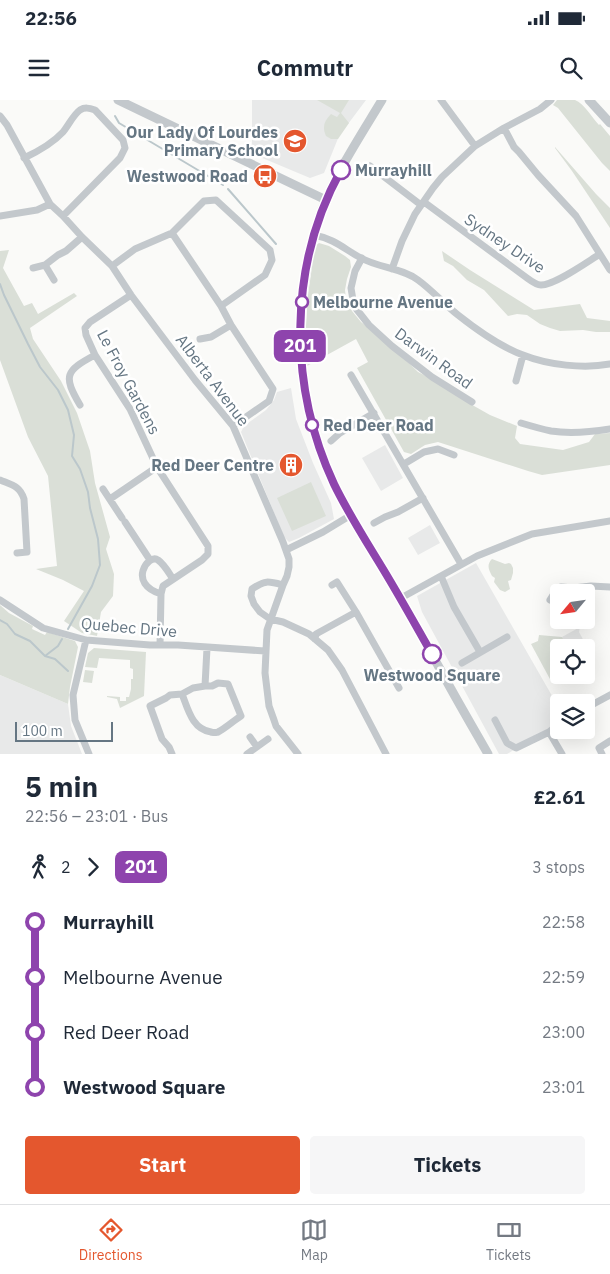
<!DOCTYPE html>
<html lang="en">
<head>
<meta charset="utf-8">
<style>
  body { margin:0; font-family:"IBM Plex Sans",sans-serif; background:#f6f6f7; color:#1f2937; height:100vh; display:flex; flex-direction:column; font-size:19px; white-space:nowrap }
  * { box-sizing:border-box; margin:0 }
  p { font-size:16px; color:#747a83 }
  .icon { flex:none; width:28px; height:28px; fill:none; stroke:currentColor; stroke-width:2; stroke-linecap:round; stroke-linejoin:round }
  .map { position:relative; height:654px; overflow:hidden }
  .sheet { display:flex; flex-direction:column; background:#fff; flex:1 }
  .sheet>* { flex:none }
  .badge { padding:0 10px; border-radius:8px; font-size:18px; line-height:32px }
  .needle { width:32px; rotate:241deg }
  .buttons { position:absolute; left:550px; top:484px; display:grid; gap:10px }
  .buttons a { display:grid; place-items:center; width:45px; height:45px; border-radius:5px; background:#fff; box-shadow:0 5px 20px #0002; font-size:25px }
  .scale { position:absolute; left:15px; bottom:12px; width:98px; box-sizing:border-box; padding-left:5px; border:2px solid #657683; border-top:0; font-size:14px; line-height:18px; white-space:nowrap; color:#657683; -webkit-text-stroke:4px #fff; paint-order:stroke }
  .map>.badge { position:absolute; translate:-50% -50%; box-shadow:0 0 0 2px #fff }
  .legs { display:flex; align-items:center; gap:8px; height:55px; padding:0 25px; font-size:16px }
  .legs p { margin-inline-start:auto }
  .overview { display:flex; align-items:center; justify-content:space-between; height:85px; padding:0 25px }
  h1 { font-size:28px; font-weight:800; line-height:38px }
  .button { display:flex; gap:10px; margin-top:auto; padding:10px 25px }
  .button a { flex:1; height:58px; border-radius:5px; background:#e4572e; color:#fff; font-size:20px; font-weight:800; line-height:58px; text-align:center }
  .button a+a { background:#f6f6f7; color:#1f2937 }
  ul { padding:0 25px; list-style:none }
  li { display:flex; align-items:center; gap:18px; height:55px; font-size:19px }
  li i { display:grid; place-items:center; width:8px; height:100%; margin:0 6px; background:currentColor }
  li i::after { content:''; width:12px; height:12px; margin:-6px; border:4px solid; border-radius:50%; background:#fff }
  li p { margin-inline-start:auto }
  li:first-child i { background:linear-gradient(#0000 50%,currentColor 0) }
  li:last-child i { background:linear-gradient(currentColor 50%,#0000 0) }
  .status { display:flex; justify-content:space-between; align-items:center; height:35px; padding:0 25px; background:#fff; direction:ltr }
  .status svg { height:14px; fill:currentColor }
  header { display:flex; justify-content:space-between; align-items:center; height:65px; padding:0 25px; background:#fff; font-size:22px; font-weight:800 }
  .tab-bar { display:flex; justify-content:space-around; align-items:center; height:70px; border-top:1px solid #e0e1e3; background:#fff; font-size:14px; color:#747a83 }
  .tab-bar a { display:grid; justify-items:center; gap:2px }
  .tab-bar .selected { color:#e4572e }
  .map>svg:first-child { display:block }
</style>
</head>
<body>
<div class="status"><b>22:56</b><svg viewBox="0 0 49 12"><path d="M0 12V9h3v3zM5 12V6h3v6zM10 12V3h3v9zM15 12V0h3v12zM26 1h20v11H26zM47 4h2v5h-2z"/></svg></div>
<header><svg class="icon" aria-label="menu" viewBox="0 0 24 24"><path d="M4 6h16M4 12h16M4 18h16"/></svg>Commutr<svg class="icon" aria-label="search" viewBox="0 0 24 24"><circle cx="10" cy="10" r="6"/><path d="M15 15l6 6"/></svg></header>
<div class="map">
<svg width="610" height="654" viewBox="0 0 610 654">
  <rect width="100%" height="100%" fill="#fafaf8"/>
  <path fill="#e8e9e9" d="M 252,0 L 366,0 L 339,36 L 324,73 L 310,78 L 248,52 L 252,43 Z
    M 291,288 L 296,319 L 313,363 L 331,403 L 334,419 L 299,438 L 289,442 L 284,437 L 241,332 L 244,326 L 266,310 L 274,300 L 277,292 Z
    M 385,345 L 403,378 L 381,391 L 362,358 Z
    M 430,425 L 440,443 L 418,455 L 408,438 Z
    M 476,463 L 559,608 L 559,622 L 507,654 L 499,654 L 422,512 L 417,496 Z
    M 580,527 L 579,532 L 593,558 L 586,562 L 586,548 L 567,547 L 568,546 L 562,537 Z
    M 0,575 L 68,604 L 71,626 L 82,654 L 0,654 Z"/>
  <path fill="#dadfd7" d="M 317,0 L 349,0 L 341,13 L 349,23 L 338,39 L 331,39 L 326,36 C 322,27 324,21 331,14 L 337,17 L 340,13 Z
    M 557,0 C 562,0 570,0 575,0 C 584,3 592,18 599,25 L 600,24 L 610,36 L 610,71 L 602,63 L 558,8 L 553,5 Z
    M 555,47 L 596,94 L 610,108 L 610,128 L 572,71 L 555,48 Z
    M 319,143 L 329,146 L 345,156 L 350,160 L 351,167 L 347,179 L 345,190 L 346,199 L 352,211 L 361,222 L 392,246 L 418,272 L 430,278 L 467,302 L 490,315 L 517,326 L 515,338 L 520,344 L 563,350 L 589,342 L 595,334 L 610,333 L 610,365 L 542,375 L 528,371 L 438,342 L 425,345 L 411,354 L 404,352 L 357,268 L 368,262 L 356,239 L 307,266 L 306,226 L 308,195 L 315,146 Z
    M 9,150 L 3,168 L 24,206 L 32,203 L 38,214 L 74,193 L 77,196 L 30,228 L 33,239 L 61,281 L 77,313 L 90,351 L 95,383 L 110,437 L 106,449 L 114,474 L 113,496 L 101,512 L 97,536 L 82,533 L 64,521 L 84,491 L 63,480 L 36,469 L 57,466 L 48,376 L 28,337 L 0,260 L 0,151 Z
    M 442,151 L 470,170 L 534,210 L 580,204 L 587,218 L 610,221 L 610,232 L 596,232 L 583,230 L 560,231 L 550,228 L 540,224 L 527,215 L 517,214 L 508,216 L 484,190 L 467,180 L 453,166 L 444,161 Z
    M 311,382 L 326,416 L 292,431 L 277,398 Z
    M 492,459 L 505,464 L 509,463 L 511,464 L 513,468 L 513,473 L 511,480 L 508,481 L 510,489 L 505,492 L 500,490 L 494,482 L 495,478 L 492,476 C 489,470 486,465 492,459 Z
    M 0,505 L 9,513 L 33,526 L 32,529 L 45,535 L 47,532 L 75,541 L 78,547 L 70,587 L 68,604 L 0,575 Z
    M 539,535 L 562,537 L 568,547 L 559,548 L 559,575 L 562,575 L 551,581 L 531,544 L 538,541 Z
    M 94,548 L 146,552 L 144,596 L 120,608 L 117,599 L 107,597 L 107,596 L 120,597 L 120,601 L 126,601 L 126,597 L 129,597 L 131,589 L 131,579 L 133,579 L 133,569 L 130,568 L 130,560 L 99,558 L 97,568 L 85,567 L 88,553 Z
    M 85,570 L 94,571 L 92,583 L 83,582 Z"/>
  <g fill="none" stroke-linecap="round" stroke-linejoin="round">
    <path stroke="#bbc7cb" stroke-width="2" d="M 115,16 L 119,23 L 223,85
      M 228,89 L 276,144
      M 0,184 L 4,195 L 28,244 L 40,267 L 58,290 L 68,310 L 74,335 L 72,356 L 80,369 L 88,392 L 90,408 L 98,439 L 100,465 L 92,486 L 68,529
      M 0,520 L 7,524 L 15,534 L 30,541 L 45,556 L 55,559 L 68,571
      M 45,556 L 58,546 L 62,539"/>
    <path stroke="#c3c8cc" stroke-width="7" d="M 441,0 L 475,46
      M 0,16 L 7,25 L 50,104 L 63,116 L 82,137 L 112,166 L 131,195 L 195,280 L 233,326 L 283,442 L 289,459 L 289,467 L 287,476 L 283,485 L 267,530 L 265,573 L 269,606 L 274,620 L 276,626 L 298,654
      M 504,28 L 514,47 L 519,52 L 538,75 L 576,116 L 610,170
      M 24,58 C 39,51 52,44 63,32 C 69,25 73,15 80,10 C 85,7 89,8 95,10 L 123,40 L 125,48 L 120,58 L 63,116
      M 370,66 L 421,105
      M 424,102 L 527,178 C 531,181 536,185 541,185 C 555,185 587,162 600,154
      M 0,116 L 37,110 L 50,104
      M 172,133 L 221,206 L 231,225 L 273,289 L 269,301 L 233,326
      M 314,135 C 335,139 344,149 361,158 C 379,168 402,168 418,180 C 433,191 444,204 458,215 C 477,230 501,247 523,255 C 548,265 584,269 610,264
      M 362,158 L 355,171 L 351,188 L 354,206 L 369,225 L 392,246 L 432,277 L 472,302
      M 45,165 L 54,180
      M 112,166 L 135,149 L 172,133 L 204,101 L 216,100 L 270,150 L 272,160 L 265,175 L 221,206
      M 33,168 L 45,165 L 58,155 L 66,151 L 82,137
      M 392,169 L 402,141 L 415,114 L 433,88 L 442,77 L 475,46 L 504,28 L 540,9 L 551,0
      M 131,195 L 90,222 L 85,228 L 86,235 L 95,255 L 130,309 L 157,367 L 208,446 L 208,454 L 202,460 L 163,486 L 161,494 L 160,545
      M 200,239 L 211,237 L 231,225
      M 351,275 L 461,464
      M 516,281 L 523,255
      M 80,305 C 63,276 65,271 95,255
      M 521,323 C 531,326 541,329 551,331 C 570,334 591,332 610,329
      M 331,341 L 340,333 L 374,313
      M 404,364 L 424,352 L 438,349 L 454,355
      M 0,380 C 12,385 20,386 24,399 L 27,452 L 17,453
      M 103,389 L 122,418
      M 110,399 L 157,367
      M 125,422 L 150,460
      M 374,423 L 385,417 L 398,412 L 423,398
      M 286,450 L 323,432 L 351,415
      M 441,476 L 454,507 L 480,552
      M 283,485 C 268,481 265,480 252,489 L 251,496 L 254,504 L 260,512 L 270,519 L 283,522 L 309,534 L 328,550 L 342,570 L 386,654
      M 332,485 L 337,482 L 356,512 L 399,588
      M 161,494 C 127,484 148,453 158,460 C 164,464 169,473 173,479
      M 401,498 L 477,456 L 532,434 L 610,421
      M 0,500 L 43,528 L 86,540 L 150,545 L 178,545 L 265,551
      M 550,500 L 557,489 L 561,487 L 574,488 L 591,486 L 610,487
      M 315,539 L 316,534 L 356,512
      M 86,540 L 73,595 L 75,620 L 89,654
      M 462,563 L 507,537
      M 182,594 C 188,609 192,629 211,632 C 215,633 214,633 218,632 C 226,628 233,621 241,616 L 228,584 L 218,583 L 212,586 L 205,586
      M 586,608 L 610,595
      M 495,620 L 507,643 L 516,648 L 549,632 L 559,624
      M 549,632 L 562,654
      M 250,637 L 257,647
      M 172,654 L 169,647 L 162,639 L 150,606 L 166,598 L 170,595 L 182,594 L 193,588 L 205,586 L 207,548
      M 247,654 L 268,639
      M 602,654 L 599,648 L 610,641"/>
    <path stroke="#c3c8cc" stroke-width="9" d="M 118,0 L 326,100
      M 382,0 C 361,35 337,71 322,109 C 317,123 313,138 310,153 C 292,233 299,310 335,385 C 353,423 378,459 399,496 C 413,520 426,544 440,569 C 455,597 472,626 488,654
      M 589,0 L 610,23"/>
  </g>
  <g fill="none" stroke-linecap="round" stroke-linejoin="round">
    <g stroke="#fff" stroke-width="11">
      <path id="line-1" d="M 341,70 C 288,166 288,285 334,384 C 348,413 366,441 383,469 C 400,497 416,526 432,554"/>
    </g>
    <use href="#line-1" stroke="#8e44ad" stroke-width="8"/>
  </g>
  <defs>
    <g id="school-disc" transform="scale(1.25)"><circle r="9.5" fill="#e4572e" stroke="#fff"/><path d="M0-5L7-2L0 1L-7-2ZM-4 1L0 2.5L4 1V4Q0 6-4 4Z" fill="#fff"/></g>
    <g id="bus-disc" transform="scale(1.25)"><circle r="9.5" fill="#e4572e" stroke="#fff"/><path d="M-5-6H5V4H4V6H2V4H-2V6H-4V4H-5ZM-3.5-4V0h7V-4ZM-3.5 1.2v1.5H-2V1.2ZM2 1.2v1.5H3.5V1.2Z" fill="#fff"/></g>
    <g id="building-disc" transform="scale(1.25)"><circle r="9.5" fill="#e4572e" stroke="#fff"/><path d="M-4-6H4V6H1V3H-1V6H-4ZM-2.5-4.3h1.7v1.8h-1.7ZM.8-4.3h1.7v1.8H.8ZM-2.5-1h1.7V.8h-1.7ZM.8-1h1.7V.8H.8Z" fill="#fff"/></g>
  </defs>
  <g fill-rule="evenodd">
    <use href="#school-disc" x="295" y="41"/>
    <use href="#bus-disc" x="265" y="76"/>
    <use href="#building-disc" x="291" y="365"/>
  </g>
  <g fill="#fff" stroke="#8e44ad" stroke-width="2.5">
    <circle cx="341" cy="70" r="9"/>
    <circle cx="302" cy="202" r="6"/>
    <circle cx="312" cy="325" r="6"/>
    <circle cx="432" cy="554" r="9"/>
  </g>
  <g text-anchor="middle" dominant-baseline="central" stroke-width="5" stroke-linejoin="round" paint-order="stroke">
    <g font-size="16" font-weight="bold" fill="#657683" stroke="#fff" text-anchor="end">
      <text x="278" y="32">Our Lady Of Lourdes<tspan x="278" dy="18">Primary School</tspan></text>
      <text x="248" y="76">Westwood Road</text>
      <text x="274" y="365">Red Deer Centre</text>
    </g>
    <g font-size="16" font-weight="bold" fill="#657683" stroke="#fff" text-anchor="start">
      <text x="355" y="70">Murrayhill</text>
      <text x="313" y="202">Melbourne Avenue</text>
      <text x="323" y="325">Red Deer Road</text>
      <text x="432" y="575" text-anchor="middle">Westwood Square</text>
    </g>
    <g font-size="16" fill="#657683" stroke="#fff">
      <text transform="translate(505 143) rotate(34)">Sydney Drive</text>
      <text transform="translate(434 258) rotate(36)">Darwin Road</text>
      <text transform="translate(213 280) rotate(53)">Alberta Avenue</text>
      <text transform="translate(129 282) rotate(62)">Le Froy Gardens</text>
      <text transform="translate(129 527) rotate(5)">Quebec Drive</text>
    </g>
  </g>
</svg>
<div class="buttons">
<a><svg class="needle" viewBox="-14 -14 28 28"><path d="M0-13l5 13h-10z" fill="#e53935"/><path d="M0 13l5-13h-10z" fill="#747a83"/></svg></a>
<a><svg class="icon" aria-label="locate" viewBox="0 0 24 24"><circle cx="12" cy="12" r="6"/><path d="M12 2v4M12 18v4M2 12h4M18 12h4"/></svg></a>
<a><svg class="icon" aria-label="layers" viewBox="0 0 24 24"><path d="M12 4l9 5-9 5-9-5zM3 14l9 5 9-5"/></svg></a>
</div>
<div class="scale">100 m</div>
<b class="badge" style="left:300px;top:246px;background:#8e44ad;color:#fff">201</b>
</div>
<section class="sheet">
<div class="overview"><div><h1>5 min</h1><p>22:56 – 23:01 · Bus</p></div><b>£2.61</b></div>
<div class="legs"><svg class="icon" aria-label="walk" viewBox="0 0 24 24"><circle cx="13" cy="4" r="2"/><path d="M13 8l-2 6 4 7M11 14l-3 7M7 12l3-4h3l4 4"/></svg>2<svg class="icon" aria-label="forward" viewBox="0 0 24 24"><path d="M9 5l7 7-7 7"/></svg><b class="badge" style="background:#8e44ad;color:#fff">201</b><p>3 stops</p></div>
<ul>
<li><i style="color:#8e44ad"></i><b>Murrayhill</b><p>22:58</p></li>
<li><i style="color:#8e44ad"></i><span>Melbourne Avenue</span><p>22:59</p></li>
<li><i style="color:#8e44ad"></i><span>Red Deer Road</span><p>23:00</p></li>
<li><i style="color:#8e44ad"></i><b>Westwood Square</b><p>23:01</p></li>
</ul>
<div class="button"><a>Start</a><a>Tickets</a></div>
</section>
<nav class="tab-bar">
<a class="selected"><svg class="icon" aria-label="directions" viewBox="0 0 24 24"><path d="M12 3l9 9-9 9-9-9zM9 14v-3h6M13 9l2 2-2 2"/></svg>Directions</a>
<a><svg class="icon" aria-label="map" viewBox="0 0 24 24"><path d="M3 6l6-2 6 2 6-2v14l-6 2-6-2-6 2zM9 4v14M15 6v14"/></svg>Map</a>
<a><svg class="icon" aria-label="tickets" viewBox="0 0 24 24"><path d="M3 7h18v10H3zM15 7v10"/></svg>Tickets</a>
</nav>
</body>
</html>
